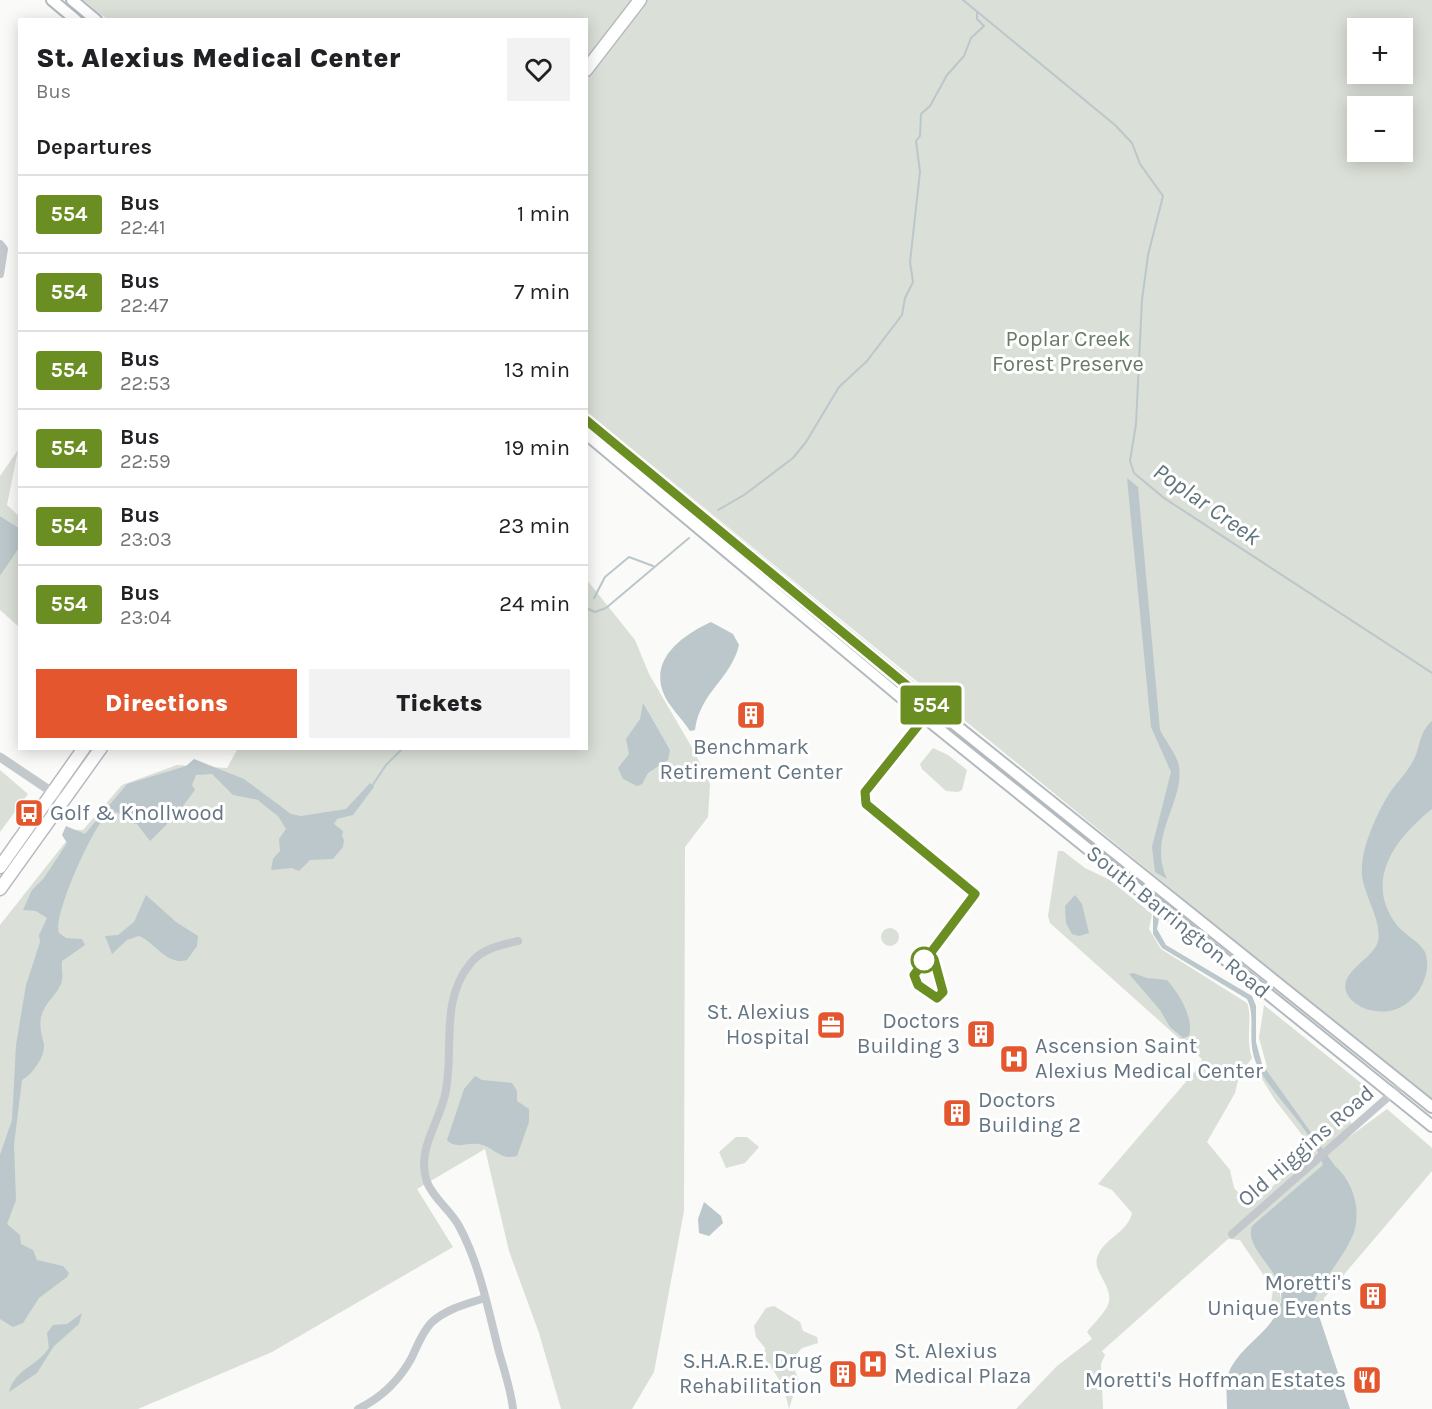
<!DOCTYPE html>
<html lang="en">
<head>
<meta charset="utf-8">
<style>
  body { margin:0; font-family:Karla,sans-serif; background:#f2f2f2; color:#202124; height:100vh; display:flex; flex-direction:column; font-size:22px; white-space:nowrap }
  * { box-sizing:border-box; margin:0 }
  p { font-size:20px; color:#757577 }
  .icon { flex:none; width:33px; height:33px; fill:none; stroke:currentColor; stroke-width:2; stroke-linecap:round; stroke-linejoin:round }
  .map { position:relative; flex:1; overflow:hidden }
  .side { position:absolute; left:18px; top:18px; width:570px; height:732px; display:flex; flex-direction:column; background:#fff; border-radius:0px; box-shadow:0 3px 15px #0003 }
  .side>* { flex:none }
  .badge { padding:0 12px; border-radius:4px; font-size:21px; line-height:39px }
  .fabs { position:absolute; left:1347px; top:18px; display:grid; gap:12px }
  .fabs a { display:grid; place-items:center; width:66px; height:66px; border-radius:0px; background:#fff; box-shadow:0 3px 15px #0003; font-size:30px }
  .map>.badge { position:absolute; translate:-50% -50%; box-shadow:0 0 0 3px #fff }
  h2 { padding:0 18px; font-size:22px; line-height:54px }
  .round { display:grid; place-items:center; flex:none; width:63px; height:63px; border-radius:0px; background:#f2f2f2 }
  .summary { display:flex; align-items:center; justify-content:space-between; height:102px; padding:0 18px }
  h1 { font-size:28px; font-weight:800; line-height:45px }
  .cta { display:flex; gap:12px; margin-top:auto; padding:12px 18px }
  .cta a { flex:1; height:69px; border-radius:0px; background:#e4572e; color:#fff; font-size:24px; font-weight:800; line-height:69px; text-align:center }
  .cta a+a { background:#f2f2f2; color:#202124 }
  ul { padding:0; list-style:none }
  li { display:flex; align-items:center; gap:18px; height:78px; padding:0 18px; border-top:2px solid #e0e0e0 }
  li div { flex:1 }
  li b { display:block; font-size:22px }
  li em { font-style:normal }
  li .badge { min-width:66px; font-weight:700; text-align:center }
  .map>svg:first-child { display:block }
</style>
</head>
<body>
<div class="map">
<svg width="1432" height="1409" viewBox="0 0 1432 1409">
  <rect width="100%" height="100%" fill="#fafaf8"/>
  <path fill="#dadfd7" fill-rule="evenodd" d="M 83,0 L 1432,0 L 1432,1102 L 587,412 L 586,20 L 108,20 ZM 1358,28 L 1402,28 L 1402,74 L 1358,74 ZM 1358,106 L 1402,106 L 1402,152 L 1358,152 Z
    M 18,450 L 7,505 L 19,516 L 19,528 L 0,516 L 0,476 Z
    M 19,548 L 19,627 L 0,610 L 0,576 Z
    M 587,580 L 635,640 L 649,674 L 694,751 L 710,784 L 708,817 L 685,847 L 684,1211 L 654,1372 L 632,1409 L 561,1409 L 539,1333 L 509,1251 L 485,1149 L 417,1189 L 453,1247 L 272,1352 L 138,1409 L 0,1409 L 0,925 L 75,830 L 83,830 L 122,785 L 177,765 L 227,768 L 238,748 L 586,748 Z
    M 933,748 L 948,755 L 967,770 L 962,790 L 958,792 L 946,791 L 922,769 L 920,764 Z
    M 0,770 L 28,794 L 0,832 Z
    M 1058,851 L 1063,851 L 1085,868 L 1110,880 L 1152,914 L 1149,929 L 1161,949 L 1247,1003 C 1253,1017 1245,1039 1252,1058 L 1239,1076 L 1235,1093 L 1207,1142 L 1230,1170 L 1234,1188 L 1251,1206 L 1313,1149 L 1275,1100 L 1259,1074 L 1267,1067 L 1259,1038 L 1264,1005 L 1376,1095 L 1349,1120 L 1352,1124 L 1346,1130 L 1349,1137 L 1387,1109 L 1432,1148 L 1432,1171 L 1324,1298 L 1324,1303 L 1314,1305 L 1314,1301 C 1324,1278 1341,1259 1352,1237 C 1362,1214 1355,1173 1329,1165 L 1277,1280 L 1281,1299 L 1275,1316 L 1270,1312 L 1273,1289 L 1240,1240 L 1228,1239 L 1102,1351 L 1105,1355 L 1101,1364 L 1103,1409 L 1016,1409 L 1057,1366 L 1092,1339 L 1087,1332 C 1093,1324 1102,1316 1107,1307 C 1117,1287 1090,1272 1098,1255 C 1105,1238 1128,1232 1132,1213 L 1112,1190 L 1098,1184 L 1197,1069 L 1202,1059 L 1050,923 L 1048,916 Z
    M881 937a9 9 0 1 1 18 0a9 9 0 1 1-18 0Z
    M 736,1137 L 747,1137 L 759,1147 L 745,1163 L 726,1168 L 719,1152 Z
    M 774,1306 L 800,1322 L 803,1331 L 817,1337 L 818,1343 L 802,1348 L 791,1360 L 798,1379 L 789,1409 C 785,1388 778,1375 764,1358 L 765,1348 L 756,1337 L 754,1326 L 766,1308 Z"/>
  <path fill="#bbc7cb" d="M 1127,478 L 1138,487 L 1160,730 C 1165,740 1174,751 1178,762 C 1188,799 1146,835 1167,879 L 1155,872 L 1152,847 L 1171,772 L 1151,727 Z
    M 0,516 L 19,528 L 19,548 L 0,576 Z
    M 711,622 L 733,634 L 739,645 C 731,679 700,692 695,730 L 690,731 C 682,718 668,706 663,692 C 650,657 685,634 711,622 Z
    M 643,703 L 670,750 L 668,760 L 648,773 L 642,784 L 637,786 L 623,779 L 618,768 L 629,754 L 626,739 L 640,719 Z
    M 1432,721 L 1432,809 C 1397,837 1363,879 1396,924 C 1404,935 1418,940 1425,952 C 1432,970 1421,994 1406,1004 C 1397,1010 1387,1013 1376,1011 C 1366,1010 1356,1006 1349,997 C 1333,973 1374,960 1378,941 C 1382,920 1364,896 1362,875 C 1360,850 1376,815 1389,794 C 1396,783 1407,773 1413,761 C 1421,747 1418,733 1432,721 Z
    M 194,759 L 244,779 L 291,814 L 301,816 L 346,809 L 370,783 L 374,787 L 353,815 L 337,819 L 334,824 L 343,831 L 342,836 L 344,840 L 343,847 L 333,859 L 310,860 L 299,871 L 292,868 L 271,870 L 273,859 L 280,851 L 279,839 L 286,829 L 278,816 L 265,806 L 258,800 L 233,795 L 212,774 L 196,775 L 192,785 L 195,790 L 177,814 L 150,841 L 137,824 L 129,822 L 131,819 L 116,812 C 114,812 109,813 107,815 C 93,826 52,917 59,933 L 66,938 L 82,939 L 85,945 L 62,961 C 61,969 64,975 61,984 C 56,996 44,1003 41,1017 C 39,1027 42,1035 44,1045 C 45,1057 32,1075 22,1080 L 14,1145 L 16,1200 L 7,1224 L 20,1235 L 21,1244 L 33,1250 L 37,1260 L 63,1266 L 69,1273 L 67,1277 L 39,1298 L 23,1323 L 13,1327 L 0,1319 L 0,1155 L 12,1120 L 16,1045 L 26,985 L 40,942 L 39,935 L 47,918 L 36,911 L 23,910 L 32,890 L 44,878 L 67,843 L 62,835 L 66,826 L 85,834 L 127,784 L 186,766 Z
    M 146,895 L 176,922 L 198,936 L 197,946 L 187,960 C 166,966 155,942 139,936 L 127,940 L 112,954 L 105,936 L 118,935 L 134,922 Z
    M 1075,895 L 1082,904 L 1089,933 L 1079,936 L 1072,934 L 1066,923 L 1065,906 Z
    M 1153,915 L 1159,918 L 1157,929 L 1166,945 L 1252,996 L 1256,1006 L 1256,1042 L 1262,1064 L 1335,1166 C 1354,1181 1362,1212 1353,1235 C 1343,1258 1324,1278 1314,1301 L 1350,1409 L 1227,1409 C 1227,1398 1225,1382 1229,1372 C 1241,1344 1275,1331 1281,1301 C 1286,1272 1243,1250 1252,1226 L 1323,1165 C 1313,1130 1276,1100 1258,1067 C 1245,1042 1257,1017 1247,999 L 1162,948 L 1153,934 Z
    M 1133,973 L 1147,978 L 1167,980 C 1179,994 1194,1017 1189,1036 L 1183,1038 L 1170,1027 L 1160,1010 L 1129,974 Z
    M 475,1076 L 482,1080 L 512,1083 L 517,1091 L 517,1101 L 529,1109 L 529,1122 L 517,1156 C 499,1161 494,1146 478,1144 C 465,1142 457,1150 447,1140 L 464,1089 Z
    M 704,1202 L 721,1216 L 723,1223 L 709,1236 L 699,1233 L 698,1219 Z
    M 82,1313 L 79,1324 L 54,1346 L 37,1373 L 9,1392 C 16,1368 35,1368 49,1348 L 47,1333 L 53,1325 L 67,1324 Z"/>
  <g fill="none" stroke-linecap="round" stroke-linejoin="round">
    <path stroke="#bbc7cb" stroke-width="2" d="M 963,0 L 1115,125 L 1132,143 L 1140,164 L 1163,196 L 1148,255 L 1142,300 L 1136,424 L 1130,461 L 1134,473 L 1164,498 L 1432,673
      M 718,510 L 744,495 L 793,458 L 806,442 L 839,387 L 867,361 L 902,315 L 905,298 L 913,282 L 910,262 L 920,172 L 916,141 L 920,136 L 921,114 L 930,106 L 947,75 L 964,56 L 971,38 L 984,26 L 977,19 L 977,12
      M 594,598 L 605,577 L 629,557 L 653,566
      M 586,608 L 595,612 L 606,608 L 689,538
      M 372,786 L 386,765 L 403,748"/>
    <g stroke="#b3babf" stroke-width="14">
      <path id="secondary" d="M 52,0 L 76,20
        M 72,0 L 96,20
        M 586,420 L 943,715 L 1432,1107
        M 586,434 L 934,725 L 1432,1126"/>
    </g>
    <g stroke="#b5babe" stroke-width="15">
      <path id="primary" d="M 586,70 L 640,0
        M 0,867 L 84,748
        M 0,889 L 101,748"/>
    </g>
    <path stroke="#c3c8cc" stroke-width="8" d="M 0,244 L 4,249 L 0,274
      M 1232,1234 L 1403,1084
      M 358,1409 C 381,1398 398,1382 411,1359 C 417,1347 421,1334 431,1323 C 446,1309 466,1304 485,1298
      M 513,1409 C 511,1390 504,1370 499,1352 C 488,1309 480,1265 459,1226 C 451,1211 433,1198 427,1182 C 416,1151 438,1125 445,1095 C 455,1051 439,1002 470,964 C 481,949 500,945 518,941"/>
    <path stroke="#c3c8cc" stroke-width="9" d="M 0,757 L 58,796"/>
    <use href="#secondary" stroke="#fff" stroke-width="10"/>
    <use href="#primary" stroke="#fff" stroke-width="12"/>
  </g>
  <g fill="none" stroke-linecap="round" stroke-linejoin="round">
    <g stroke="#fff" stroke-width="14">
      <path id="line" d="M 586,420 L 933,707 L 865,792 L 866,804 L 975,894 L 914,975 L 918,985 L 937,998 L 943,992 L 934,959"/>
    </g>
    <use href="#line" stroke="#6b8e23" stroke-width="9"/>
  </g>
  <defs>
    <g id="building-square" transform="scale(1.5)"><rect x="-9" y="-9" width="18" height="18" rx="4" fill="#e4572e" stroke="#fff"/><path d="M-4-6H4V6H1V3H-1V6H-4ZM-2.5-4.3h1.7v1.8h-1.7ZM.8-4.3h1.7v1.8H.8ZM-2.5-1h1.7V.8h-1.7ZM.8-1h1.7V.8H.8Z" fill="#fff"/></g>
    <g id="bus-square" transform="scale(1.5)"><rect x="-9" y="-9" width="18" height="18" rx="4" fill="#e4572e" stroke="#fff"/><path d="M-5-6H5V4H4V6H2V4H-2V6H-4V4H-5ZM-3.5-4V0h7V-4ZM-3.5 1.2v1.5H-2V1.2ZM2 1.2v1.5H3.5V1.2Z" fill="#fff"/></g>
    <g id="office-square" transform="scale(1.5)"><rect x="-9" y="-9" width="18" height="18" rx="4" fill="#e4572e" stroke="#fff"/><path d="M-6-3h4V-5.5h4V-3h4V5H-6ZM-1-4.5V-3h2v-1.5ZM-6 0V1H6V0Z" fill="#fff"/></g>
    <g id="hospital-square" transform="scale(1.5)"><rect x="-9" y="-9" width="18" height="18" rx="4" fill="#e4572e" stroke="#fff"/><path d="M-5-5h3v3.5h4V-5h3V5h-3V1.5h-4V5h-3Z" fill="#fff"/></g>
    <g id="restaurant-square" transform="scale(1.5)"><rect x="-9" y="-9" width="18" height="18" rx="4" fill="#e4572e" stroke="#fff"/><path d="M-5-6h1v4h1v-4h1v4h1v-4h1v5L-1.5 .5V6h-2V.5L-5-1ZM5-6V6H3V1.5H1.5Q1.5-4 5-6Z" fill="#fff"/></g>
  </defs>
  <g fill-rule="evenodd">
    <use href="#building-square" x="751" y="715"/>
    <use href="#bus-square" x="29" y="813"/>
    <use href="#office-square" x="831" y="1025"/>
    <use href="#building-square" x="981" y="1034"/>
    <use href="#hospital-square" x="1014" y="1059"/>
    <use href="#building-square" x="957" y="1113"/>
    <use href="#building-square" x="1373" y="1296"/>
    <use href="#hospital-square" x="873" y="1364"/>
    <use href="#building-square" x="843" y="1374"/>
    <use href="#restaurant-square" x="1367" y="1380"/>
  </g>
  <circle fill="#fff" stroke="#6b8e23" stroke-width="3" cx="924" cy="960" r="12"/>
  <g text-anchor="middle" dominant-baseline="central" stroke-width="6" stroke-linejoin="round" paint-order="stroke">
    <g font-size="22" fill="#687a64" stroke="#fff">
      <text x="1068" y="339">Poplar Creek<tspan x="1068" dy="25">Forest Preserve</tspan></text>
    </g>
    <g font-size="22" fill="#657683" stroke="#fff" text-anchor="end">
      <text x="751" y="747" text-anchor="middle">Benchmark<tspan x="751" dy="25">Retirement Center</tspan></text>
      <text x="50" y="813" text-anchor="start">Golf &amp; Knollwood</text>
      <text x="810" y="1012">St. Alexius<tspan x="810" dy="25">Hospital</tspan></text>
      <text x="960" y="1021">Doctors<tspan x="960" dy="25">Building 3</tspan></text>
      <text x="1035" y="1046" text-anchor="start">Ascension Saint<tspan x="1035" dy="25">Alexius Medical Center</tspan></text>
      <text x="978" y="1100" text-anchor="start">Doctors<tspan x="978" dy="25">Building 2</tspan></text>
      <text x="1352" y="1283">Moretti's<tspan x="1352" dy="25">Unique Events</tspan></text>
      <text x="894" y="1351" text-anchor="start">St. Alexius<tspan x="894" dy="25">Medical Plaza</tspan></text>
      <text x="822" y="1361">S.H.A.R.E. Drug<tspan x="822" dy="25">Rehabilitation</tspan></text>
      <text x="1346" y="1380">Moretti's Hoffman Estates</text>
    </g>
    <g font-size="22" fill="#657683" stroke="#fff">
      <text transform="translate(1178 922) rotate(39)">South Barrington Road</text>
      <text transform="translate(1306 1146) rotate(-41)">Old Higgins Road</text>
    </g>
    <g font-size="24" font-style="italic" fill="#60757c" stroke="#fff">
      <text transform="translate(1207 504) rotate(35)">Poplar Creek</text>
    </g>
  </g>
</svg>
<div class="fabs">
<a>+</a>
<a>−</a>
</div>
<b class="badge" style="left:931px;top:705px;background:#6b8e23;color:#fff">554</b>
<section class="side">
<div class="summary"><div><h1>St. Alexius Medical Center</h1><p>Bus</p></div><a class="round"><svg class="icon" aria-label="heart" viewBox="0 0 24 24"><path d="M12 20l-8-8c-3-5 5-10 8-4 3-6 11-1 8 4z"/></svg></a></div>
<h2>Departures</h2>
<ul>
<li><span class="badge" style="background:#6b8e23;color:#fff">554</span><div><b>Bus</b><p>22:41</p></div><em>1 min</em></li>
<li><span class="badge" style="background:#6b8e23;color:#fff">554</span><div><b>Bus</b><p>22:47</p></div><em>7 min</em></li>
<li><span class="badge" style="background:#6b8e23;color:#fff">554</span><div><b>Bus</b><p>22:53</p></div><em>13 min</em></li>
<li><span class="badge" style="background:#6b8e23;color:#fff">554</span><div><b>Bus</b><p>22:59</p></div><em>19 min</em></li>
<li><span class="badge" style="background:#6b8e23;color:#fff">554</span><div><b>Bus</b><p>23:03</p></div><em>23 min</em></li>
<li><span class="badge" style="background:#6b8e23;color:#fff">554</span><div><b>Bus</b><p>23:04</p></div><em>24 min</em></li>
</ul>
<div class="cta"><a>Directions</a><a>Tickets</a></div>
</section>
</div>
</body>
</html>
